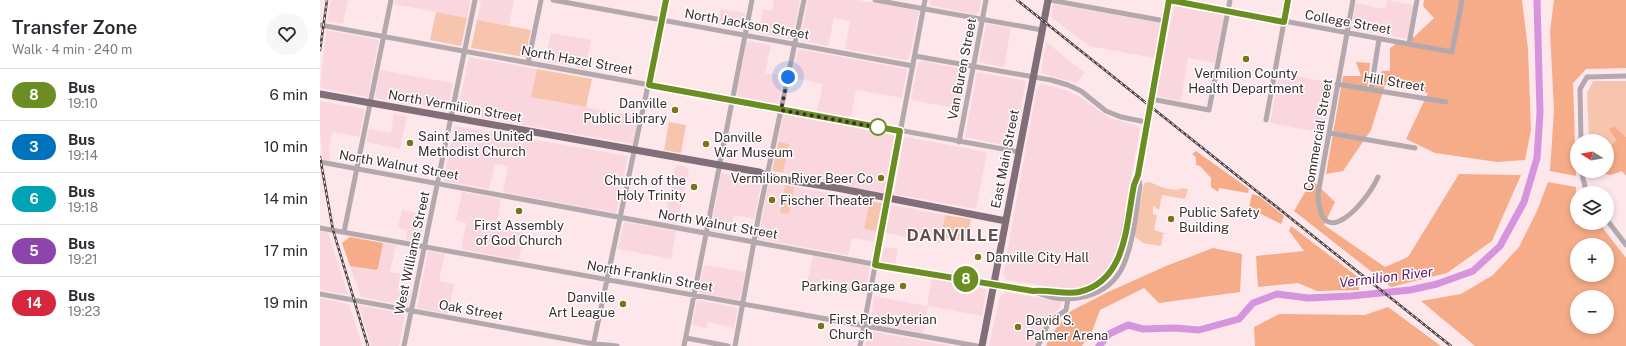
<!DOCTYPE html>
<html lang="en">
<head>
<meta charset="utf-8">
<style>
  body { margin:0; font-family:"Public Sans",sans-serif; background:#f7f7f7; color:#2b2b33; height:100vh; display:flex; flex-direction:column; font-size:15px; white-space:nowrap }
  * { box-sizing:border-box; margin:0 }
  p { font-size:13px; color:#7c7c81 }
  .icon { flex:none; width:22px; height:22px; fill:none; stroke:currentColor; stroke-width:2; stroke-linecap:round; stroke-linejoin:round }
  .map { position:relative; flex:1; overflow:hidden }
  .sheet { display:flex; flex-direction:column; background:#fff; width:320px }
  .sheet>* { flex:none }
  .badge { padding:0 8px; border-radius:13px; font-size:14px; line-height:26px }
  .needle { width:26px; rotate:281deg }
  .fabs { position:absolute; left:1250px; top:134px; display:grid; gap:8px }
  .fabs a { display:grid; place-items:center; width:44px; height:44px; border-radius:50%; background:#fff; box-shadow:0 2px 6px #0003; font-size:20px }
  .you { position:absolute; width:20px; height:20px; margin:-10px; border:3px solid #fff; border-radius:50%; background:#1a73e8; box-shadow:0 0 0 6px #1a73e833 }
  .map>.badge { position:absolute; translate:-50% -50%; box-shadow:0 0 0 2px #fff }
  .round { display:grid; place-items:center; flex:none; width:42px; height:42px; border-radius:21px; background:#f7f7f7 }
  .summary { display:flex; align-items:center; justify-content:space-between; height:68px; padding:0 12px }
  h1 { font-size:19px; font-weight:600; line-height:30px }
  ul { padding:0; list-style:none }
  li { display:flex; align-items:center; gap:12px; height:52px; padding:0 12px; border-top:1px solid #e1e1e2 }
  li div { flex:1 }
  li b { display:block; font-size:15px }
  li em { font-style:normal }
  li .badge { min-width:44px; font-weight:700; text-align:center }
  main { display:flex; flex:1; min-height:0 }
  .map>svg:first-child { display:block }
</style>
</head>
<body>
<main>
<section class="sheet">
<div class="summary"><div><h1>Transfer Zone</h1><p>Walk · 4 min · 240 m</p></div><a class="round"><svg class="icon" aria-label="heart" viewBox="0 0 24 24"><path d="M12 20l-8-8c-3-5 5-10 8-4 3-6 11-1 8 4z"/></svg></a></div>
<ul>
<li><span class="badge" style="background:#6b8e23;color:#fff">8</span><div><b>Bus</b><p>19:10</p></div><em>6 min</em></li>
<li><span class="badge" style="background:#0072bc;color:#fff">3</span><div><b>Bus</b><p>19:14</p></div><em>10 min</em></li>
<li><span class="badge" style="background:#00a3b4;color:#fff">6</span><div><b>Bus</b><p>19:18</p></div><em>14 min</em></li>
<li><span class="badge" style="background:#8e44ad;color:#fff">5</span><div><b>Bus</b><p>19:21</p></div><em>17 min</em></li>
<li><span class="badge" style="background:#d7263d;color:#fff">14</span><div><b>Bus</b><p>19:23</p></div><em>19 min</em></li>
</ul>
</section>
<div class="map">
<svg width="1306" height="346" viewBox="0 0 1306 346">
  <rect width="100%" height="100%" fill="#fde7eb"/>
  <path fill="#fad7de" d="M 10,0 L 28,0 L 23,24 L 7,21 Z
    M 75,0 L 151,0 L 147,18 L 74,4 Z
    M 161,0 L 194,0 L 189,25 L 157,20 Z
    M 454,0 L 480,0 L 472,39 L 438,33 L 443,9 L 452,11 Z
    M 488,0 L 538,0 L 599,11 L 589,58 L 586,60 L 525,49 L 530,21 L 514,18 L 508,46 L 480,40 Z
    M 611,0 L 661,0 L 659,12 L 655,15 L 610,5 Z
    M 1067,0 L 1094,5 L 1087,39 L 1031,29 L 1036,3 L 1065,9 Z
    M 733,4 L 841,23 L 834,58 L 769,46 L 731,17 Z
    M 854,6 L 903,15 L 904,18 L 895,63 L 868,58 L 861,101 L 836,96 Z
    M 401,9 L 425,13 L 422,29 L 397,25 Z
    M 666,24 L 691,28 L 684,67 L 659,62 Z
    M 6,30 L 59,40 L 48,97 L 0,88 Z
    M 231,33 L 271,40 L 265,68 L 225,61 Z
    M 427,41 L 451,45 L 445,73 L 464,76 L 458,104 L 416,97 Z
    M 726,42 L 765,73 L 756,83 L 721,73 Z
    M 478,49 L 587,69 L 582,98 L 536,90 L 531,117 L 497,111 L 503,84 L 471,77 Z
    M 149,57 L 217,69 L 212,97 L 318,117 L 313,144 L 137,113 Z
    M 603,61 L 647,70 L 640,109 L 591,100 L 598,63 Z
    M 60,70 L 133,83 L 127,111 L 55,98 Z
    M 657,72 L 706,81 L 693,147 L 645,137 Z
    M 959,73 L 1013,83 L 1004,133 L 950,123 Z
    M 722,84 L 746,90 L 760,97 L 789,118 L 818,126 L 820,129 L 798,249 L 793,264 L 780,279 L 770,285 L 751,290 L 687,280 L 683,275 L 717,87 Z
    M 0,101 L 45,109 L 39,137 L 12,132 L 9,148 L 10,161 L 3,160 L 0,132 Z
    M 74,114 L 87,116 L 80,149 L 46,142 L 49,129 L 71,133 Z
    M 463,114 L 573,135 L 574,136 L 564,193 L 463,173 L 469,145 L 458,142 Z
    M 135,126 L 308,156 L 296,213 L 183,192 L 188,166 L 175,164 L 169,189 L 123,181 Z
    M 586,137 L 667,152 L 656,209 L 574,194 L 584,138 Z
    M 356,165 L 369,168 L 357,224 L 344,221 Z
    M 401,173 L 442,181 L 434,219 L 414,215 L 410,233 L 391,230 Z
    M 449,182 L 550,201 L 544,229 L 556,231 L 554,242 L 532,238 L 528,255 L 438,239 Z
    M 142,192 L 181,199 L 176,228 L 204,233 L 199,260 L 141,249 L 146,223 L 136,220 Z
    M 571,205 L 625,215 L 620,243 L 566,233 Z
    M 82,210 L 106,215 L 100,242 L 86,239 L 87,230 L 78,228 Z
    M 304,222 L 356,231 L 351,259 L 298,249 Z
    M 0,231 L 8,232 L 28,295 L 0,290 Z
    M 63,243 L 76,245 L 70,272 L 81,274 L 78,290 L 91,292 L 88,306 L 41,297 L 30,266 L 58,271 Z
    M 564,247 L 578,249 L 575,264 L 561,261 Z
    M 108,251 L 125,254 L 119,281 L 134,284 L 128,314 L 97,308 Z
    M 493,256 L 550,266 L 545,294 L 487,283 Z
    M 384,265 L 425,272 L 420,300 L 378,293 Z
    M 612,278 L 665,289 L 666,291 L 662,316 L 608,306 L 603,333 L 550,324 L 554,296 L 607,306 Z
    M 686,292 L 742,302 L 740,308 L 728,319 L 722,329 L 715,346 L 669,346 L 680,296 Z
    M 0,298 L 29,304 L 42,346 L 0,346 Z
    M 377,300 L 418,308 L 414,328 L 388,322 L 386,328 L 372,325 Z
    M 39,305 L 85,314 L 79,346 L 51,346 Z
    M 548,331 L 554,332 L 633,346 L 545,346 Z"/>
  <path fill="#f7c5ae" d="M 116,12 L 147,18 L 141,46 L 110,40 Z
    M 157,20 L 211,30 L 205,57 L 151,48 Z
    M 217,69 L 272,79 L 266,107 L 211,97 Z
    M 1273,81 L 1306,81 L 1306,137 L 1294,126 L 1289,129 L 1296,140 L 1288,151 L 1287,141 L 1269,141 L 1267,93 Z
    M 349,122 L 366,125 L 361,153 L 344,150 Z
    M 458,142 L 469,144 L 463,173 L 452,171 Z
    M 830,182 C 838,186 854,193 863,188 L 868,189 L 865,199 L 842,195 L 839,210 L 833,206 L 833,214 L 837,215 L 834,230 L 847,234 L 843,234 L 841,246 L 823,243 L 814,236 L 824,183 Z
    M 465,185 L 474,187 L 469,214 L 460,213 Z
    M 550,201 L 562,203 L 556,231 L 544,229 Z
    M 625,215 L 651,219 L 647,241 L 621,237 Z"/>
  <path fill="#f6ac89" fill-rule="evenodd" d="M 1104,0 L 1202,0 L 1208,49 L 1211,130 L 1205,160 L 1177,162 L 1115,153 L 1086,139 L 1108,93 L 1065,85 L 1051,130 L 1023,171 L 1006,174 L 1023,76 L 1041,76 L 1036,62 L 1050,63 L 1047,90 L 1051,92 L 1062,71 L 1070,71 L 1070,48 L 1080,41 L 1087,41 L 1094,37 L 1114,18 L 1103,6 Z
    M 1234,0 L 1306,0 L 1306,68 L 1266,69 L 1253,83 L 1256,176 L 1230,171 L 1234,111 L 1230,31 Z
    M 1294,126 L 1306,137 L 1306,176 L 1302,171 L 1291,175 L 1268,171 L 1287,171 L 1287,151 L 1296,140 L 1289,129 Z
    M 876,151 L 929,189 L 928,193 L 899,188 L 898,192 L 891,187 L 891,178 L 880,166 L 876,165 L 876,157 L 872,154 Z
    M 1139,174 L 1201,175 L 1172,241 L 1127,273 L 1071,287 L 974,211 L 992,180 L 1015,202 L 1004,225 L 1065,267 L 1088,257 Z
    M 1228,182 L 1256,187 L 1255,225 L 1257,223 L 1279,223 L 1306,258 L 1306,346 L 1155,346 L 1101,301 L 1141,294 L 1173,275 L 1199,247 L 1217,211 ZM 1257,245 L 1287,245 L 1287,275 L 1257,275 ZM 1257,297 L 1287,297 L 1287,327 L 1257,327 Z
    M 932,194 L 939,196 L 964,216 L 961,224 L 929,208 Z
    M 971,226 L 1038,277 L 1039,290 L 997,291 L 978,283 L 938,287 L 936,256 L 984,251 L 969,231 Z
    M 30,237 L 63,243 L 58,269 L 56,270 L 30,266 L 22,243 Z
    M 893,248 L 922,254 L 920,292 L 839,303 L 824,288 L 780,310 L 773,329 L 762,346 L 726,346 L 731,334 L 751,311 L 788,292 L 846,266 Z
    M 1068,307 L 1121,346 L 935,346 L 934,327 L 959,314 L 1045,315 Z"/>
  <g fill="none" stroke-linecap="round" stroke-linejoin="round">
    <path stroke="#d594dd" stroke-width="7" d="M 779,346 L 789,334 L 808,325 L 823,329 L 855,328 L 879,330 L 919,319 L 933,303 L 957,294 L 988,298 L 1031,296 L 1090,290 L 1117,284 L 1153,271 L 1180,246 L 1204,202 L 1217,158 L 1220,113 L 1217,0"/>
    <path stroke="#b2a8ae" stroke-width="5" d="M 233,0 L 593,66
      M 555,0 L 722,30
      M 730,0 L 845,21
      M 849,0 L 1132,52 L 1142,0
      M 1033,0 L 998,194 C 1000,256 1047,202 1058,177
      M 0,25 L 699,152
      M 1089,44 L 1097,0
      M 595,56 L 731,80 L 748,85 L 761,91 L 786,111 L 801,117 L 826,122
      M 208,63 L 221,0
      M 1017,84 L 1126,102
      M 1051,90 L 1059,39
      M 831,99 L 889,110 L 910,0
      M 946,120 L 968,0
      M 1009,133 L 1095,148
      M 1261,141 L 1260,89 L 1267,77 L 1306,76
      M 639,142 L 666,0
      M 0,162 L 613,275 L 713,291 L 722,290 L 749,293 L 771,288 L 789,275 L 798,260 L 813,185 L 818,175 L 849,0
      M 1262,171 L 1263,179 L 1267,193
      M 1287,220 L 1306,245
      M 0,228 L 657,346
      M 24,232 L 71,0
      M 715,292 C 747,306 789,299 804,264 C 814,240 816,211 820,186 L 818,175
      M 0,294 L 268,343 L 297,346
      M 366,338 L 408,346
      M 84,346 L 155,0
      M 273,346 L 346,0
      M 364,346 L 432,0
      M 415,346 L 439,214 L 484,0
      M 540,346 L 605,0
      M 718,346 L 729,322 L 746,310 L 748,299"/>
    <path stroke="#806f79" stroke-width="7" d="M 0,94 L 439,172 L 447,176
      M 442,176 L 517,188 L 686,221
      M 662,346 L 728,0"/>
    <g stroke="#4d4143" stroke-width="2.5">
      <path id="rail" d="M 697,0 L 1131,346
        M 0,50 L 7,0
        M 0,157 L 13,230 L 48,346"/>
    </g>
    <use href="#rail" stroke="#fff" stroke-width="1" stroke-dasharray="3" stroke-linecap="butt"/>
  </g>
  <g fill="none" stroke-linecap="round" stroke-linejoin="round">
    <g stroke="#fff" stroke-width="9">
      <path id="line" d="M 346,0 L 329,85 L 580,131 L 555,265 L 713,291 C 728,289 744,295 759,292 C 807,281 806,224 814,185 L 818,175 L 849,0 L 964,22 L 968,0"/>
    </g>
    <use href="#line" stroke="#6b8e23" stroke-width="6"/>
    <path stroke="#392e30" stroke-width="4" stroke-dasharray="0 7.2" d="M 468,77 L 461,110 L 561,128 L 558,127"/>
  </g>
  <g fill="#787519" stroke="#fff" stroke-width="1.5">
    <circle cx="926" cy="59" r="4"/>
    <circle cx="355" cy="110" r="4"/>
    <circle cx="90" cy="143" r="4"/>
    <circle cx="386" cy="144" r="4"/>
    <circle cx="561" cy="178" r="4"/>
    <circle cx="374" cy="187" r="4"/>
    <circle cx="452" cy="200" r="4"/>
    <circle cx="199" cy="211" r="4"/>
    <circle cx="851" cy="219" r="4"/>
    <circle cx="658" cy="257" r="4"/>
    <circle cx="583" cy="286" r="4"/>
    <circle cx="303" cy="304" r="4"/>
    <circle cx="501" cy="326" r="4"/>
    <circle cx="698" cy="327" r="4"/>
  </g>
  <circle fill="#fff" stroke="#6b8e23" stroke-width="2" cx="558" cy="127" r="8"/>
  <g text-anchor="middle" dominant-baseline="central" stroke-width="3" stroke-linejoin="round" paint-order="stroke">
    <g font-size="13" fill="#392e30" stroke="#fff">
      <text transform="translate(1028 22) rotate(10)">College Street</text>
      <text transform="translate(427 24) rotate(10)">North Jackson Street</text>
      <text transform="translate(257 60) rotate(10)">North Hazel Street</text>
      <text transform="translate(642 69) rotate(-79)">Van Buren Street</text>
      <text transform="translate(1074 82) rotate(9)">Hill Street</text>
      <text transform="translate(135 106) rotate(10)">North Vermilion Street</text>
      <text transform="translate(998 135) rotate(-80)">Commercial Street</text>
      <text transform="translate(685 159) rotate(-79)">East Main Street</text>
      <text transform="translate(79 165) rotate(10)">North Walnut Street</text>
      <text transform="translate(398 224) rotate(10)">North Walnut Street</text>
      <text transform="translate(92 253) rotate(-78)">West Williams Street</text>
      <text transform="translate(330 276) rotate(10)">North Franklin Street</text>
      <text transform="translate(151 310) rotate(10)">Oak Street</text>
    </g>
    <g font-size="13" fill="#392e30" stroke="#fff" text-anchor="start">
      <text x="926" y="73" text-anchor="middle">Vermilion County<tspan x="926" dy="15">Health Department</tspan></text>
      <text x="347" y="103" text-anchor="end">Danville<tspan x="347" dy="15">Public Library</tspan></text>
      <text x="98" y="136">Saint James United<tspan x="98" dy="15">Methodist Church</tspan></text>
      <text x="394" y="137">Danville<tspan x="394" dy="15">War Museum</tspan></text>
      <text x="553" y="178" text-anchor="end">Vermilion River Beer Co</text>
      <text x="366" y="180" text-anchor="end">Church of the<tspan x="366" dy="15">Holy Trinity</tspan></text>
      <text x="460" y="200">Fischer Theater</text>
      <text x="859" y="212">Public Safety<tspan x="859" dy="15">Building</tspan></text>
      <text x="199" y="225" text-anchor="middle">First Assembly<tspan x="199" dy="15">of God Church</tspan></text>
      <text x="666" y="257">Danville City Hall</text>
      <text x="575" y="286" text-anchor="end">Parking Garage</text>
      <text x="295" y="297" text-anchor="end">Danville<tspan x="295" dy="15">Art League</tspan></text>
      <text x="509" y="319">First Presbyterian<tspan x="509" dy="15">Church</tspan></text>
      <text x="706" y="320">David S.<tspan x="706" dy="15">Palmer Arena</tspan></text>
    </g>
    <g font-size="14" font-style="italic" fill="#61106b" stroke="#fff">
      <text transform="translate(1066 277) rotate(-7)">Vermilion River</text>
    </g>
    <g font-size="17" font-weight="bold" letter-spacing="1" fill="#634d52" stroke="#fff">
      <text x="633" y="235">DANVILLE</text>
    </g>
  </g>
</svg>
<div class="fabs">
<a><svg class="needle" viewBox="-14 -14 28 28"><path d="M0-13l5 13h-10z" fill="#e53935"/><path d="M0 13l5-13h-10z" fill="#7c7c81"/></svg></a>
<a><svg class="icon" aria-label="layers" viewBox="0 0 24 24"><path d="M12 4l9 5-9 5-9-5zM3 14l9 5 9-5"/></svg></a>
<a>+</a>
<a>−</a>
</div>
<div class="you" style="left:468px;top:77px"></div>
<b class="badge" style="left:646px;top:279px;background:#6b8e23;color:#fff">8</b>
</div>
</main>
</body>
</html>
